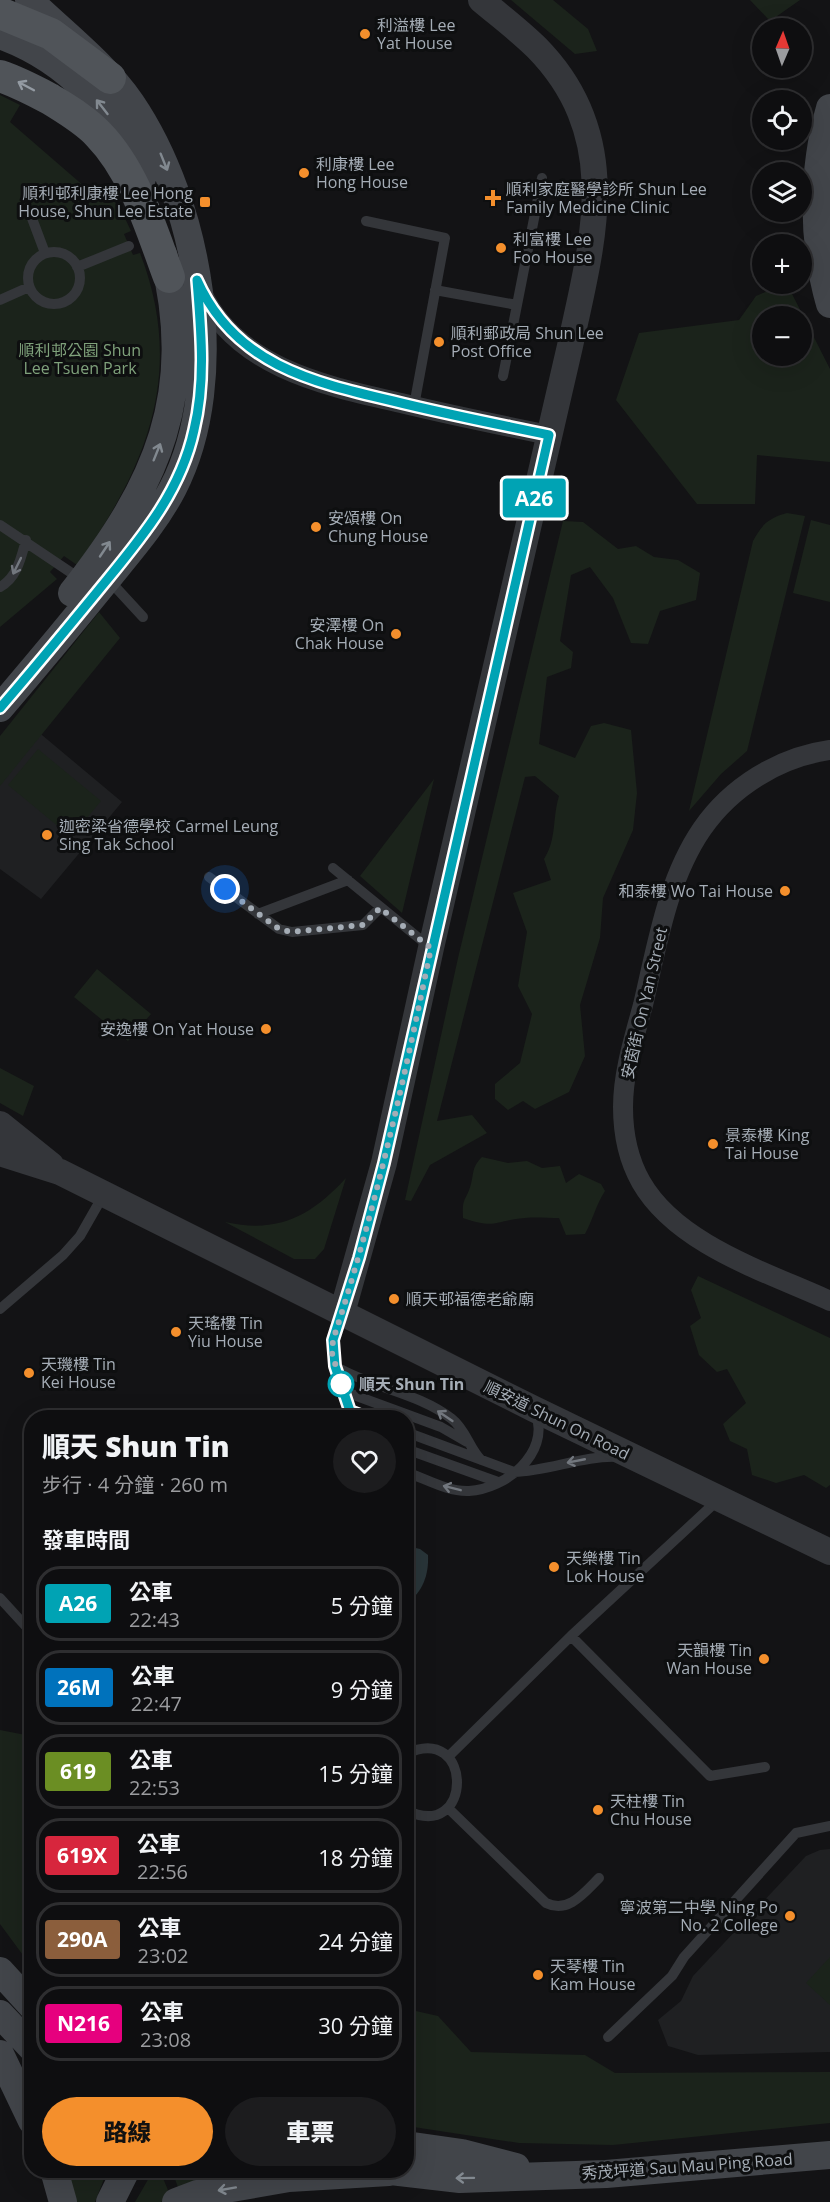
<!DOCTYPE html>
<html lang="zh-TW">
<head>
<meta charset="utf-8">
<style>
  body { margin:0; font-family:"Open Sans","Noto Sans TC",sans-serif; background:#1c1c1e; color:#f1f3f6; height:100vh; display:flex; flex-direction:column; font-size:22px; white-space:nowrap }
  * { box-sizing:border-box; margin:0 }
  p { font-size:20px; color:#9b9c9f }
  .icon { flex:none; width:33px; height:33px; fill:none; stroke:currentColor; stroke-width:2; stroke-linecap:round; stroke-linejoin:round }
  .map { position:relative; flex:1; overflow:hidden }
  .side { position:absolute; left:24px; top:1410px; width:390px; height:768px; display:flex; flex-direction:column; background:#0e0e10; border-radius:24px; box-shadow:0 6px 24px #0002,0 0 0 2px #2e2e30 }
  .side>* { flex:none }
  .badge { padding:0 12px; border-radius:4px; font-size:21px; line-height:39px }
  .needle { width:39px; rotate:2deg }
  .tools { position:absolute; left:752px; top:18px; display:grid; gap:12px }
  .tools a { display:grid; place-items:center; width:60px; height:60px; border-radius:50%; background:#0e0e10; box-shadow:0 6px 24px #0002,0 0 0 2px #2e2e30; font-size:30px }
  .you { position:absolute; width:30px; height:30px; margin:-15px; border:4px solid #fff; border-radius:50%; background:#1a73e8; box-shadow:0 0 0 9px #1a73e833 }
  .map>.badge { position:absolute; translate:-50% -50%; box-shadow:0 0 0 3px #fff }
  h2 { padding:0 18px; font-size:22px; line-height:54px }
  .round { display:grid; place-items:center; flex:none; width:63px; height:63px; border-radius:32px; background:#1c1c1e }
  .headline { display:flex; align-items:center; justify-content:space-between; height:102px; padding:0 18px }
  h1 { font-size:28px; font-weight:800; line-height:45px }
  .cta { display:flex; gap:12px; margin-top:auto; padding:12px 18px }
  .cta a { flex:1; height:69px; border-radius:36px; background:#f48f2c; color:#111; font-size:24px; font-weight:800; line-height:69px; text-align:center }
  .cta a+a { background:#1c1c1e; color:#f1f3f6 }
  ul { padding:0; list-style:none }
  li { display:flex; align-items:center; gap:18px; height:75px; margin:0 12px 9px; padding:0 6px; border:3px solid #2e2e30; border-radius:24px }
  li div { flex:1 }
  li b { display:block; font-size:22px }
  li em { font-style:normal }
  li .badge { min-width:66px; font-weight:700; text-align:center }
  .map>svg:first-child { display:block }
</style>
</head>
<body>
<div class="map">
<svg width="830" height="2202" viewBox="0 0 830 2202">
  <rect width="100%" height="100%" fill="#131315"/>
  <path fill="#1f2022" d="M 36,730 L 122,802 L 41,899 L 0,869 L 0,773 Z
    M 830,1849 L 830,2052 L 698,2055 L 668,2046 L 658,2020 L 681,2001 L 693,1976 L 806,1856 L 820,1850 Z"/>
  <path fill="#1b231b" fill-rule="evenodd" d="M 511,0 L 553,0 L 588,29 L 597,51 L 575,54 Z
    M 750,0 L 800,0 L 770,21 Z
    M 0,95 L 20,105 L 10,122 L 100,200 L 114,195 L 131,231 L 124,234 L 133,255 L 140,253 C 186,372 147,467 77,565 L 64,556 L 50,572 L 57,579 L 0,627 Z
    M 784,284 L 787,284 L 830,369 L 830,462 L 757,455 L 755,504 L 697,504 L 616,400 L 639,333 L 739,320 L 756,296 ZM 762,316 L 801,316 L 801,356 L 762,356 Z
    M 787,513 L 805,516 L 747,751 L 721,774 L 689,811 L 753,541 C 762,524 769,518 787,513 Z
    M 811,520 L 830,525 L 830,602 L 793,593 Z
    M 563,521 L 583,522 L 618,549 L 636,546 L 654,557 L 678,560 L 700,573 L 696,600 L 660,611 L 648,644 L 631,643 L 613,598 L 590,567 L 571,575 L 560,641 L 573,652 L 571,668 L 547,677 L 539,744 L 575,758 L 591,726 L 604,723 L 631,730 L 637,793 L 633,830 L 603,898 L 600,938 L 580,1005 L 585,1056 L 569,1092 L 535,1109 L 523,1101 L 508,1110 L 495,1099 L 495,1084 L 520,1063 L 532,1014 L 518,986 L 527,932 L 513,893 L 551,880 L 544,859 C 557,839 552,819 559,796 L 535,776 L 525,777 L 437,1121 L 472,1115 L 487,1133 L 430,1165 L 411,1201 L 405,1200 L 458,958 Z
    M 99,612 L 120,638 L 0,786 L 0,736 Z
    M 38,749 L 101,801 L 71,837 L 8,785 Z
    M 434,779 L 402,913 L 360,876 Z
    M 97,969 L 151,1014 L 128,1041 L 74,997 Z
    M 0,1068 L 34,1086 L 23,1116 L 0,1103 Z
    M 482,1157 L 508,1163 L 527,1161 L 542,1168 L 560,1166 L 566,1183 L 579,1174 L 601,1184 L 605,1191 C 596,1205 593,1219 585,1234 L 566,1235 L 559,1218 C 548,1218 536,1217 525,1218 C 495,1220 497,1230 463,1218 C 462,1196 466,1202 471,1184 C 474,1172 472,1167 482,1157 Z
    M 346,1178 L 324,1249 L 315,1259 L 294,1259 L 225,1222 C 278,1234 311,1216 346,1178 Z
    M 698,1276 L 830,1338 L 830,1485 L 826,1488 L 804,1475 L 776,1483 L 752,1475 L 747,1449 L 730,1441 L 723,1424 L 746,1403 L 727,1369 L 717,1372 L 699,1355 L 690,1326 L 701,1318 L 691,1290 Z
    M 0,1730 L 31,1736 L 31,1966 L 0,1924 Z
    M 830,1957 L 830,2005 L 806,1983 Z
    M 407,2009 L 438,2016 L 471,2052 L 585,2055 L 615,2073 L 830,2072 L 830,2123 L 613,2145 L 519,2143 L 407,2126 Z
    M 65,2171 L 107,2171 L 95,2202 L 73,2202 Z
    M 153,2171 L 160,2171 L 170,2195 L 161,2202 L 135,2202 Z
    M 172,2171 L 237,2171 L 194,2182 L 179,2190 Z"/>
  <path fill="#293539" d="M 407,1546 L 420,1549 L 428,1555 C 429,1574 423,1592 407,1603 Z"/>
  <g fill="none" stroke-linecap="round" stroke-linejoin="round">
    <path stroke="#34363a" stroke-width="10" d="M 30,213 L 45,253
      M 366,221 L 445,238 L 414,406
      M28 278a26 26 0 1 1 52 0a26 26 0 1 1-52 0Z
      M 77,267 L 129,246
      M 435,290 L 517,305
      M 0,300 L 29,287
      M 503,376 L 542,178
      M 0,525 L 82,580
      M 108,579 L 143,617
      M 0,587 C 17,578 21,558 26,540
      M 333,868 L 431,948
      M 209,877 L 279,929 L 292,932 L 363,925 L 380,908
      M 258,914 L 348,880
      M 0,1309 L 63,1255 L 80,1236 L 104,1194
      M 342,1313 L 333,1340 L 332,1353 L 353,1418
      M 335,1366 C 371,1388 417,1392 452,1419 C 466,1430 469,1448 481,1460
      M 343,1391 L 441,1427 L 467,1442
      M 350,1411 L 368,1418
      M 406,1432 L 514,1472 C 550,1471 583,1455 619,1457
      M 406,1449 L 498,1482
      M 406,1472 C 426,1479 448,1492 469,1491 C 505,1489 550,1454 536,1414
      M 0,1598 L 32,1633
      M 571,1636 L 710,1776 L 765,1767
      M 32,1647 L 32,1654
      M 406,1754 C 474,1721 474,1844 406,1810
      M 448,1757 L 571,1636 L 718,1500
      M 448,1808 L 546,1903 C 568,1914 584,1893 599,1878
      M 608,2037 L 672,1976 L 684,1957 L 796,1833 L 830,1826"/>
    <path stroke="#34363a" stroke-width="20" d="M 201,291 C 236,368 327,386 401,403 C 450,415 500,425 549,435
      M 830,750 C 779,757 731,787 702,829 C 667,880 657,946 643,1005 C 634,1038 623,1073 623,1107 C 623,1133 628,1159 641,1182 C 677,1245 767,1272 830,1301"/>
    <path stroke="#34363a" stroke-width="26" d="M 0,1124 L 51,1165
      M 0,1153 L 60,1172 L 534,1409 L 830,1552
      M 342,1313 L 384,1163 L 431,948 L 570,346 C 593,240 624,137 537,48 C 520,31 500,16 481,0"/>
    <path stroke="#42454a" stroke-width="28" d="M 0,35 C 69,60 114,110 142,178
      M 830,108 C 812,171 812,241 830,304
      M 72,593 C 158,484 198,393 163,254
      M 0,708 C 35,667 70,625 104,583 C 129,552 155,523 173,488 C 230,377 199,203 131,103 C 104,64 63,33 29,0
      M 0,1971 L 32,2006
      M 0,2014 L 32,2048
      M 0,2054 L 32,2121
      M 406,2145 L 462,2153 L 516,2167
      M 54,2170 L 63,2202
      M 382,2170 L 460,2179 L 606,2174 L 830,2155
      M 110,2202 L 126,2170
      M 176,2202 L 197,2194 L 289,2178 L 389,2172"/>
    <path stroke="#505459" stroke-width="32" d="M 0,13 L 51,34 L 110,78
      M 0,76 C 18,82 33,90 50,99 C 66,109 85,120 98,134 C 135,172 151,229 169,277"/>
  </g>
  <defs><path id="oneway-shaft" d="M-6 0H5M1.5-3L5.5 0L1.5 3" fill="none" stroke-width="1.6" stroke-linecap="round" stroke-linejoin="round" transform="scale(1.5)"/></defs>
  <use stroke="#949ba3" href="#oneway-shaft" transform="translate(26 86) rotate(-152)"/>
  <g stroke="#828990">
    <use href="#oneway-shaft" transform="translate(102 107) rotate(-128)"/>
    <use href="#oneway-shaft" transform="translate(164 162) rotate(68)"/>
    <use href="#oneway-shaft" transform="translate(157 452) rotate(-68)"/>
    <use href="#oneway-shaft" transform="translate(105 549) rotate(-56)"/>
    <use href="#oneway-shaft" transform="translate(465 2178) rotate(179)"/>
    <use href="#oneway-shaft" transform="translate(227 2189) rotate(170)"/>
  </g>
  <g stroke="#72777e">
    <use href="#oneway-shaft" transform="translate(17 566) rotate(116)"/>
    <use href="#oneway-shaft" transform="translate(445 1416) rotate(-146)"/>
    <use href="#oneway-shaft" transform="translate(576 1461) rotate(169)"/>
    <use href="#oneway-shaft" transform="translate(452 1488) rotate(-166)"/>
  </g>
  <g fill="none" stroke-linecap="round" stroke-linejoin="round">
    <g stroke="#fff" stroke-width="14">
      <path id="line" d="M 0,708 C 33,670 65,631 97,592 C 137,543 180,495 194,430 C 206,381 201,330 197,280 C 234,364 311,382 393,401 C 445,414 497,424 549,435 L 384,1163 L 359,1258 L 333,1340 L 335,1366 L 350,1411 L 368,1418"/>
    </g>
    <use href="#line" stroke="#00a3b4" stroke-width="9"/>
    <path stroke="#a5adb6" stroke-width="6" stroke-dasharray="0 10.8" d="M 225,889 L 279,929 L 291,932 L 363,925 L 380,908 L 431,948 C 404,1080 375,1212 333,1340 L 332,1353 L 341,1384"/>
  </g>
  <g fill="#f48f2c" stroke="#0e0f10" stroke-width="2">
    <circle cx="365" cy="34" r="6"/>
    <circle cx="304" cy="173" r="6"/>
    <path d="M490 189h6v6h6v6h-6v6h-6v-6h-6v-6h6z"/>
    <rect x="199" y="196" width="12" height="12" rx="3"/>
    <circle cx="501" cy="248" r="6"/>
    <circle cx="439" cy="342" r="6"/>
    <circle cx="316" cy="527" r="6"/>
    <circle cx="396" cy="634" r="6"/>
    <circle cx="47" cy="835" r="6"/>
    <circle cx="785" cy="891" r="6"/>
    <circle cx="266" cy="1029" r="6"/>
    <circle cx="713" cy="1144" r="6"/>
    <circle cx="394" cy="1299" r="6"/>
    <circle cx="176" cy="1332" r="6"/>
    <circle cx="29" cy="1373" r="6"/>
    <circle cx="554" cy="1567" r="6"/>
    <circle cx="764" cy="1659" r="6"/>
    <circle cx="598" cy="1810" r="6"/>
    <circle cx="790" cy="1916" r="6"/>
    <circle cx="538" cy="1975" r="6"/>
  </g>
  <circle fill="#fff" stroke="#00a3b4" stroke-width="3" cx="341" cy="1384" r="12"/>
  <g text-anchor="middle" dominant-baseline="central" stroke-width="6" stroke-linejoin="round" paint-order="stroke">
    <g font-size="16" fill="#a5adb6" stroke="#0e0f10" text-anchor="start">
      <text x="377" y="25">利溢樓 Lee<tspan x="377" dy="18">Yat House</tspan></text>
      <text x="316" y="164">利康樓 Lee<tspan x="316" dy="18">Hong House</tspan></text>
      <text x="506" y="189">順利家庭醫學診所 Shun Lee<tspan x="506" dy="18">Family Medicine Clinic</tspan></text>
      <text x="193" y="193" text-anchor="end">順利邨利康樓 Lee Hong<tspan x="193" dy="18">House, Shun Lee Estate</tspan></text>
      <text x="513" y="239">利富樓 Lee<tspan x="513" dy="18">Foo House</tspan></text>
      <text x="451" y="333">順利郵政局 Shun Lee<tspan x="451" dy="18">Post Office</tspan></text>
      <text x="328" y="518">安頌樓 On<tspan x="328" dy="18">Chung House</tspan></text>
      <text x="384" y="625" text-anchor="end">安澤樓 On<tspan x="384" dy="18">Chak House</tspan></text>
      <text x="59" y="826">迦密梁省德學校 Carmel Leung<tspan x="59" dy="18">Sing Tak School</tspan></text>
      <text x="773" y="891" text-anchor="end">和泰樓 Wo Tai House</text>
      <text x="254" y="1029" text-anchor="end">安逸樓 On Yat House</text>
      <text x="725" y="1135">景泰樓 King<tspan x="725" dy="18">Tai House</tspan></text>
      <text x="406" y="1299">順天邨福德老爺廟</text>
      <text x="188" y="1323">天瑤樓 Tin<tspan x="188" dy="18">Yiu House</tspan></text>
      <text x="41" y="1364">天璣樓 Tin<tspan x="41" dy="18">Kei House</tspan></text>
      <text x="566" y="1558">天樂樓 Tin<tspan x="566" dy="18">Lok House</tspan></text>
      <text x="752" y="1650" text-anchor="end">天韻樓 Tin<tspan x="752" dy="18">Wan House</tspan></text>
      <text x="610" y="1801">天柱樓 Tin<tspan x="610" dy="18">Chu House</tspan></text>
      <text x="778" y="1907" text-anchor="end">寧波第二中學 Ning Po<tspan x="778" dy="18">No. 2 College</tspan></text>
      <text x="550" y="1966">天琴樓 Tin<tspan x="550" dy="18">Kam House</tspan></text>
    </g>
    <g font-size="16" fill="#7fa17b" stroke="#0e0f10">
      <text x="80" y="350">順利邨公園 Shun<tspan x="80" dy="18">Lee Tsuen Park</tspan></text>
    </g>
    <g font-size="16" fill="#a5adb6" stroke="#0e0f10">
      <text transform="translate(644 1003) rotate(-77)">安茵街 On Yan Street</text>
      <text transform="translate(557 1420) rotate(26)">順安道 Shun On Road</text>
      <text transform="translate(687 2166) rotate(-4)">秀茂坪道 Sau Mau Ping Road</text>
    </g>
    <g font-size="16" font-weight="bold" fill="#a5adb6" stroke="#0e0f10" text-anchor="start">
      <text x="359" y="1384">順天 Shun Tin</text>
    </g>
  </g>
</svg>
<div class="tools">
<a><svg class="needle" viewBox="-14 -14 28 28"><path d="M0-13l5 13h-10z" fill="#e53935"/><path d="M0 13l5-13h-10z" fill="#9b9c9f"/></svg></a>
<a><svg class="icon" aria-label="locate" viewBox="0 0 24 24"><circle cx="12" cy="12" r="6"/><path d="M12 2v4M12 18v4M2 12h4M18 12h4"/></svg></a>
<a><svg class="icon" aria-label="layers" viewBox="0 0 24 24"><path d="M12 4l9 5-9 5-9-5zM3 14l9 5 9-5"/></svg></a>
<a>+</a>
<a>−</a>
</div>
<div class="you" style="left:225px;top:889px"></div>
<b class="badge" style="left:534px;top:498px;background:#00a3b4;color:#fff">A26</b>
<section class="side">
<div class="headline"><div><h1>順天 Shun Tin</h1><p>步行 · 4 分鐘 · 260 m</p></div><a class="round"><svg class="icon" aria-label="heart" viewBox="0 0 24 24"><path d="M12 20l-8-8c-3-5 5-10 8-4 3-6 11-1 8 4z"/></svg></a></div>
<h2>發車時間</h2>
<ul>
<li><span class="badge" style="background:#00a3b4;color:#fff">A26</span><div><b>公車</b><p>22:43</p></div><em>5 分鐘</em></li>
<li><span class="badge" style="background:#0072bc;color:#fff">26M</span><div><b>公車</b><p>22:47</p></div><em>9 分鐘</em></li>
<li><span class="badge" style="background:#6b8e23;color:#fff">619</span><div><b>公車</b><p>22:53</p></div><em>15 分鐘</em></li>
<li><span class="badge" style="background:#d7263d;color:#fff">619X</span><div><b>公車</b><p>22:56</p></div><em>18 分鐘</em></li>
<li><span class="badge" style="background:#8b5e3c;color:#fff">290A</span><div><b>公車</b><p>23:02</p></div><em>24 分鐘</em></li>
<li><span class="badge" style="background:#e6007e;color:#fff">N216</span><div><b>公車</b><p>23:08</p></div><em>30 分鐘</em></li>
</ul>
<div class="cta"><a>路線</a><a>車票</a></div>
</section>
</div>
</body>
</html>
